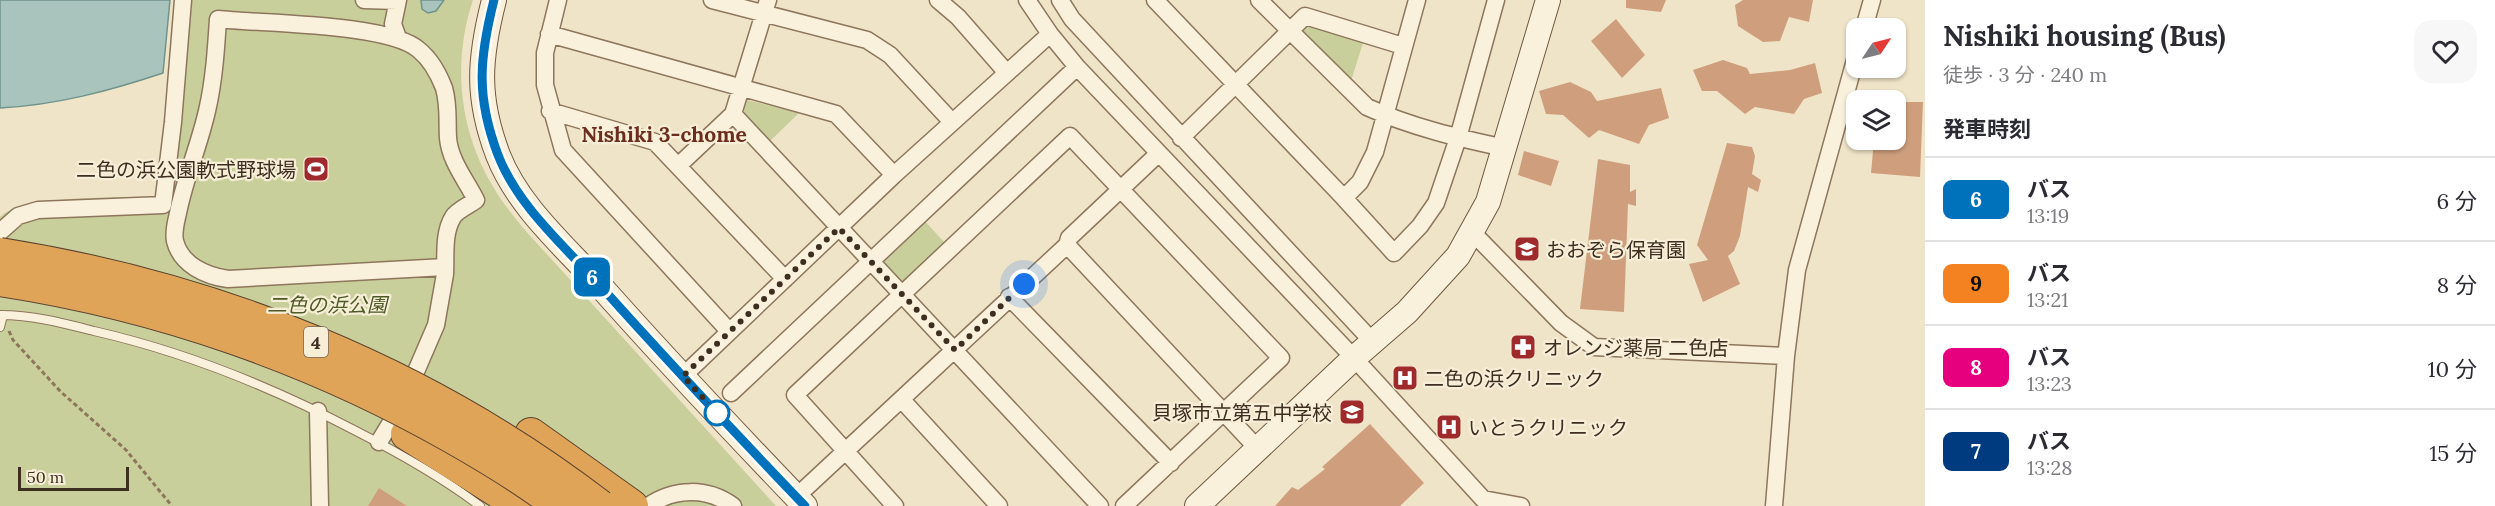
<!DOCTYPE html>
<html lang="ja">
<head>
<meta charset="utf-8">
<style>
  body { margin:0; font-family:Lora,"Noto Sans JP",serif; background:#f7f7f7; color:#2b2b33; height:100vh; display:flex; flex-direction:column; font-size:22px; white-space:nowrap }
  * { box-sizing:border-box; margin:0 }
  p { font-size:20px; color:#7c7c81 }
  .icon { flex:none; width:33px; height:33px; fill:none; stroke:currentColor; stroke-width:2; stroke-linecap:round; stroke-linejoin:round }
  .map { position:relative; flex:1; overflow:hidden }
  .panel { display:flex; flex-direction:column; background:#fff; width:570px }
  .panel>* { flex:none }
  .badge { padding:0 12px; border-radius:9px; font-size:21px; line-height:39px }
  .needle { width:39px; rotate:55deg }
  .tools { position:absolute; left:1846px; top:18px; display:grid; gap:12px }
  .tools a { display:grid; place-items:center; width:60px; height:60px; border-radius:12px; background:#fff; box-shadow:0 2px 4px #0004; font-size:30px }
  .scale { position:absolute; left:18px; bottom:15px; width:111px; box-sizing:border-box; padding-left:6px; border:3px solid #3d2e20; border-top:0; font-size:16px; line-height:21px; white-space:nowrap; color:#3d2e20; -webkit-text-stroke:4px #f7eed8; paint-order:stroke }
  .you { position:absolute; width:30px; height:30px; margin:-15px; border:4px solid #fff; border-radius:50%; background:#1a73e8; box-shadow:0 0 0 9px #1a73e833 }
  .map>.badge { position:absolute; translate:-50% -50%; box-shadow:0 0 0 3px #fff }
  h2 { padding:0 18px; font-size:22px; line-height:54px }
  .round { display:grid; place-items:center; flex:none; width:63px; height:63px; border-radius:18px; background:#f7f7f7 }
  .head { display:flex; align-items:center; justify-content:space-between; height:102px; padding:0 18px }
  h1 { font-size:28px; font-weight:700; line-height:45px }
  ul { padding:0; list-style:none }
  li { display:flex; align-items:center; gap:18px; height:84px; padding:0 18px; border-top:2px solid #e1e1e2 }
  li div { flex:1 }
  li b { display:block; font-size:22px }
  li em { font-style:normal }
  li .badge { min-width:66px; font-weight:700; text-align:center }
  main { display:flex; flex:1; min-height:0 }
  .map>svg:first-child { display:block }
</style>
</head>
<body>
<main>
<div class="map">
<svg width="1925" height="506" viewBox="0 0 1925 506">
  <rect width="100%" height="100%" fill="#f0e4c8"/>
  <path fill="#c9cf9b" d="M 176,0 L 473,0 C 452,63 459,131 494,188 C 502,203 514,216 524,229 L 776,506 L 0,506 L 0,217 C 22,194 121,198 155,197 L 160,172 Z
    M 1309,25 L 1363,43 L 1351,81 L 1301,32 Z
    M 747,100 L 799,113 L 769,142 L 743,115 Z
    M 923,219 L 945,243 L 902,285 L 881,260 Z"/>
  <path fill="#a9c4bc" stroke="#6f938a" stroke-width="1.5" d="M 0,0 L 170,0 L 163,73 C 109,91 57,105 0,108 Z
    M 444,0 L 436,11 L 428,13 L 422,9 L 421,0 Z"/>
  <path fill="#cf9f7d" d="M 1626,0 L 1666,0 L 1661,12 L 1626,8 Z
    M 1743,0 L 1813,0 L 1809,22 L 1789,17 L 1780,41 L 1763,42 L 1738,26 L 1735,5 Z
    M 1616,19 L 1645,55 L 1622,78 L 1591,41 Z
    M 1723,60 L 1747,68 L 1750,74 L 1790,70 L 1815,63 L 1822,93 L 1804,99 L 1794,114 L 1755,107 L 1745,114 L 1717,91 L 1702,91 L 1693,70 Z
    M 1570,82 L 1591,92 L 1597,101 L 1661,88 L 1669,118 L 1649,125 L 1639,144 L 1599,130 L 1589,138 L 1563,115 L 1546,114 L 1539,91 Z
    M 1896,102 L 1923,102 L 1920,177 L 1871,173 L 1874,140 L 1896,140 Z
    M 1727,143 L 1752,147 L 1755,156 L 1752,174 L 1761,180 L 1758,192 L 1748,187 L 1740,236 L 1734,251 L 1728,256 L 1740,284 L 1703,302 L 1689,264 L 1708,260 L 1697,245 Z
    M 1524,151 L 1559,161 L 1551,186 L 1518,175 Z
    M 1598,159 L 1630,165 L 1630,192 L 1636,189 L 1636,206 L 1628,204 L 1624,312 L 1580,309 Z
    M 1370,424 L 1424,483 L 1400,506 L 1275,506 L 1292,487 L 1298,490 L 1325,469 L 1322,467 Z
    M 379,488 L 407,506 L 368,506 Z"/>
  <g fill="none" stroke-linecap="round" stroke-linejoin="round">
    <g stroke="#8d765c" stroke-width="10">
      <path id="lane" d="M 0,315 C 32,315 63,323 94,331 C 186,352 272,387 356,431 C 399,453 442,477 480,506
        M 0,327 L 3,315"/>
    </g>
    <g stroke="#8d765c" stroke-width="19">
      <path id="street" d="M 364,0 L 397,1
        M 398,0 L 393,24 L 398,38
        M 558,0 L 545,53 L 545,85 L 563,150 L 729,331
        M 712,0 L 867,40 L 890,55 L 952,122
        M 768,0 L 733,114 L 1100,506
        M 1027,0 L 1050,34 L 1077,67 L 1354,358 L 1483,499 L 1521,506
        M 1060,0 L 1072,19 L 1373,342
        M 1155,0 L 1344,198 L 1360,182 L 1375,152 L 1417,0
        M 1259,0 L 1367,107 C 1411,127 1458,138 1505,148
        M 1864,28 L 1872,0
        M 549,34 L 836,114 L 894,175
        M 1007,73 L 1050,34
        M 550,111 L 655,142 L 785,279
        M 1181,138 L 1305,16 L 1403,46
        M 678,166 L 733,114
        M 1344,198 L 1394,253 L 1420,226 L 1436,203 L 1458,138 L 1496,0
        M 0,232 L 18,216 L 38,210 L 163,205 L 173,122 L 183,0
        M 1473,233 L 1561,323 L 1594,347 L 1786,356
        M 1067,245 L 1069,238 L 1159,153
        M 1009,297 L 1171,463
        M 683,376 L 894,175 L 1007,73 L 958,17 L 938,0
        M 731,393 L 1077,67
        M 902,400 L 999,506
        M 318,411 L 320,506
        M 379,442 L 402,404 L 436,325 L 445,274 C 446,256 443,233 453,217 C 457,210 470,205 476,200 C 466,180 450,161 448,138 C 447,121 449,105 444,88 C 439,75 430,59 419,50 C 389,23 262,24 218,19 C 216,50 214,81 207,111 C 199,146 185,178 178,213 C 176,222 173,232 175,241 C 181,265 206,276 228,279 L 445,267
        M 796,497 L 1067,245 L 1258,449
        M 648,506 C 674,488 707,487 733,506
        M 895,506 L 795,395 L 1070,136 L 1281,358 L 1124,506
        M 1774,506 L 1786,356 L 1797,270 L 1857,53"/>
    </g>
    <g stroke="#6f573f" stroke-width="26">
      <path id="secondary" d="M 494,0 C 479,59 476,97 498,155 C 517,204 560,242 595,280 C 663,357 734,432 805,506
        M 1197,506 L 1354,358 L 1407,312 L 1458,256 L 1488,202 L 1548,0"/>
    </g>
    <g stroke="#5b4430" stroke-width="34">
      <path id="highway" d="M 407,434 L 521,506
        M 531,434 L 632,506"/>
    </g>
    <path stroke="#8d765c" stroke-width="3" stroke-dasharray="4.5 3" stroke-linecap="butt" d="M 9,331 L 13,340 L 61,392 L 126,450 L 172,506"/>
    <use href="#lane" stroke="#faf1dc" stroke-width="8"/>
    <use href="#street" stroke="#faf1dc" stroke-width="16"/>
    <use href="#secondary" stroke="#faf1dc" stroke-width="24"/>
    <use href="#highway" stroke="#e0a458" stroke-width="32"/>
    <g stroke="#5b4430" stroke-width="34" stroke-linecap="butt">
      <path id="highway-bridge" d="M 0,254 C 216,288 426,372 600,506
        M 0,280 C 158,304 313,358 452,437 C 489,458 526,480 559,506"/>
    </g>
    <use href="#highway-bridge" stroke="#e0a458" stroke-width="32"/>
  </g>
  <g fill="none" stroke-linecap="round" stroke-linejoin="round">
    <g stroke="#fff" stroke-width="14">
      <path id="line" d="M 494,0 C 479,59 476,97 498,155 C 517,204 560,242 595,280 C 664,357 734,432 805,506"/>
    </g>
    <use href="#line" stroke="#0072bc" stroke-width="9"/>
    <path stroke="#3d2e20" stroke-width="6" stroke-dasharray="0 10.8" d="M 717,413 L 683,376 L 839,228 L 955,350 L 1024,284"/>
  </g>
  <defs>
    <g id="stadium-square" transform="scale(1.35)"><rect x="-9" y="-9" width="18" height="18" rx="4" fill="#9e2a2b" stroke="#f7eed8"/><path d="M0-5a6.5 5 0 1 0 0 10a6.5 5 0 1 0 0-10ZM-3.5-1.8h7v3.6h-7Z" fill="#fff"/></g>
    <g id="school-square" transform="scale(1.35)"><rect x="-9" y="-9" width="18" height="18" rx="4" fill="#9e2a2b" stroke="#f7eed8"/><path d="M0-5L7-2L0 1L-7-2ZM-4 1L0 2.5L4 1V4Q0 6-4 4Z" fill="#fff"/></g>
    <g id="pharmacy-square" transform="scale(1.35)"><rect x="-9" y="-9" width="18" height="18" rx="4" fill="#9e2a2b" stroke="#f7eed8"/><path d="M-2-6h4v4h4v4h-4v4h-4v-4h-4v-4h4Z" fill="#fff"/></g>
    <g id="hospital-square" transform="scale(1.35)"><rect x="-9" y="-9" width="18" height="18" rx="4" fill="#9e2a2b" stroke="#f7eed8"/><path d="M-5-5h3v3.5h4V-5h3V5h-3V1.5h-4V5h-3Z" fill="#fff"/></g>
  </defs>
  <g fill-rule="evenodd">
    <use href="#stadium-square" x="316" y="169"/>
    <use href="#school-square" x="1527" y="249"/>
    <use href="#pharmacy-square" x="1523" y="347"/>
    <use href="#hospital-square" x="1405" y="378"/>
    <use href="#school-square" x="1352" y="412"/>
    <use href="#hospital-square" x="1449" y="427"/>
  </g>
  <circle fill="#fff" stroke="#0072bc" stroke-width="3" cx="717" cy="413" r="12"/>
  <g text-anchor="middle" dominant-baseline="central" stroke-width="4.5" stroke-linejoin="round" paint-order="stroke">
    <rect fill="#f7eed8" stroke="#756857" stroke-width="1.5" x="304" y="327" width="24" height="30" rx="4.5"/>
    <g font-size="18" font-weight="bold" fill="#3d2e20">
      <text x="316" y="342">4</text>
    </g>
    <g font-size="20" fill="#3d2e20" stroke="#f7eed8" text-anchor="start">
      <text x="296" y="169" text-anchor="end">二色の浜公園軟式野球場</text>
      <text x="1546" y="249">おおぞら保育園</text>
      <text x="1543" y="347">オレンジ薬局 二色店</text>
      <text x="1424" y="378">二色の浜クリニック</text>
      <text x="1332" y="412" text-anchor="end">貝塚市立第五中学校</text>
      <text x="1468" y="427">いとうクリニック</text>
    </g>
    <g font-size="20" font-style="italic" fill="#4d5a26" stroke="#f7eed8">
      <text x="327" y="304">二色の浜公園</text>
    </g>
    <g font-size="21" font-weight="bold" fill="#6b2e1e" stroke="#f7eed8">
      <text x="664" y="134">Nishiki 3-chome</text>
    </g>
  </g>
</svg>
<div class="tools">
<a><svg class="needle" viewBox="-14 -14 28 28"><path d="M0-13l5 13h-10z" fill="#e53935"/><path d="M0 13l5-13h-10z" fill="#7c7c81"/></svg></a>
<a><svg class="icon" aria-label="layers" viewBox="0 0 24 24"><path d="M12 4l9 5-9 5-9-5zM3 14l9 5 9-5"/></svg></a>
</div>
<div class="scale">50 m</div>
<div class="you" style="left:1024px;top:284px"></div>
<b class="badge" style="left:592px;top:277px;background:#0072bc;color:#fff">6</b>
</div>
<section class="panel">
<div class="head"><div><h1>Nishiki housing (Bus)</h1><p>徒歩 · 3 分 · 240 m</p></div><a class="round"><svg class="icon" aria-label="heart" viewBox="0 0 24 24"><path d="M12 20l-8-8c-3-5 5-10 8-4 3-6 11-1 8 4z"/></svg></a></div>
<h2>発車時刻</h2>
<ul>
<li><span class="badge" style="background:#0072bc;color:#fff">6</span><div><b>バス</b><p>13:19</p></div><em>6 分</em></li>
<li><span class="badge" style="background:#f58220;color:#111">9</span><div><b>バス</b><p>13:21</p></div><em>8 分</em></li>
<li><span class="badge" style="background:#e6007e;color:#fff">8</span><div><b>バス</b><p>13:23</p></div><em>10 分</em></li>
<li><span class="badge" style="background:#003b80;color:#fff">7</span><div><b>バス</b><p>13:28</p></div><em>15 分</em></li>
</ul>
</section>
</main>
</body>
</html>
